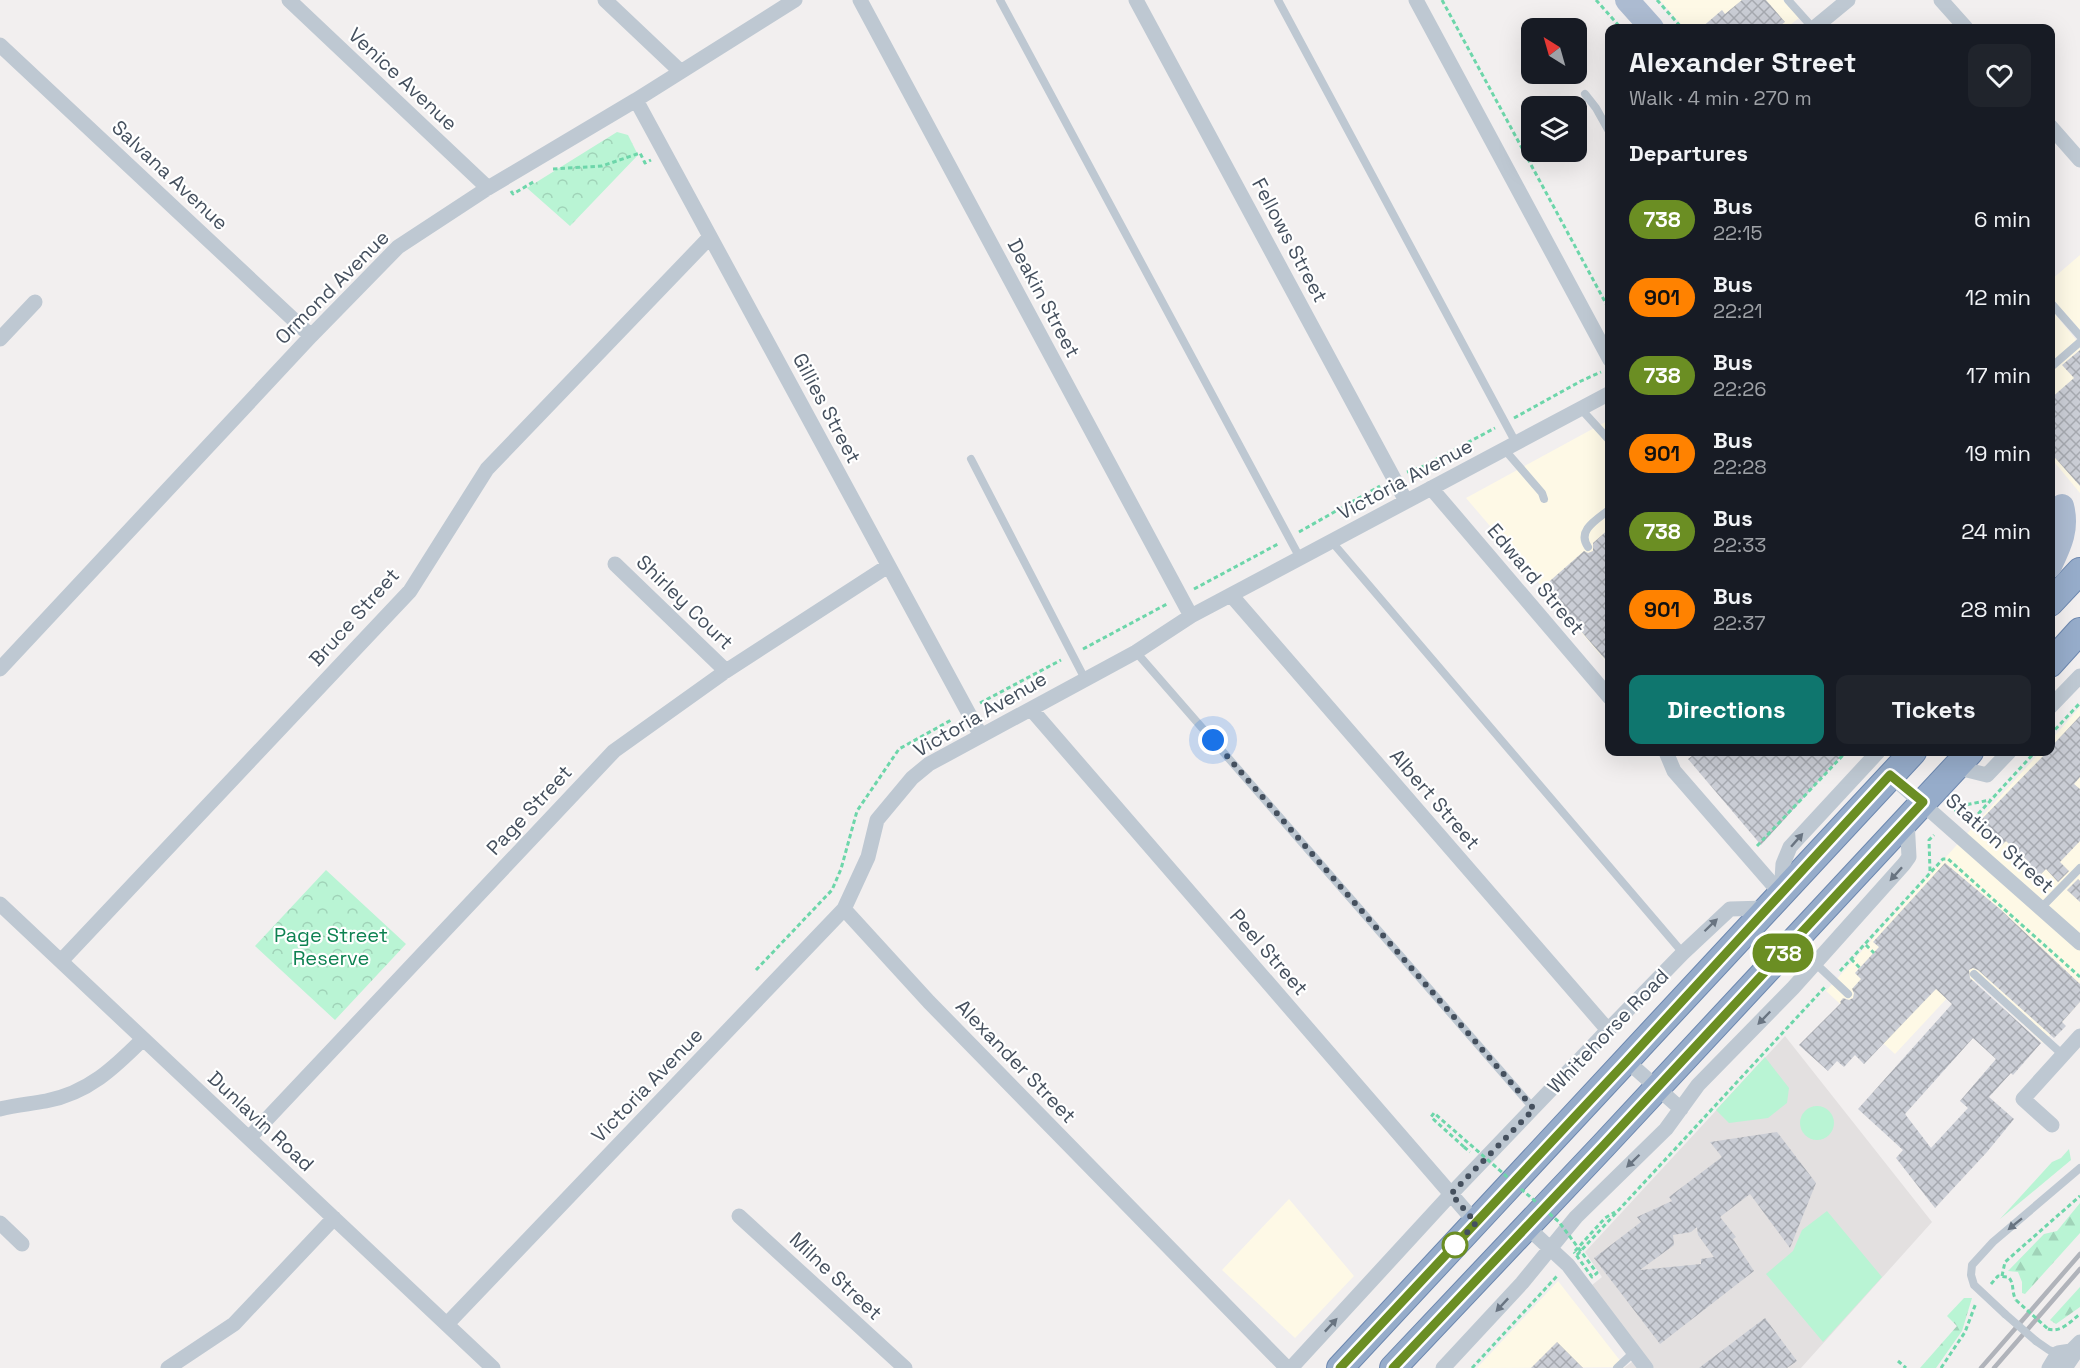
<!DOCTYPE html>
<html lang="en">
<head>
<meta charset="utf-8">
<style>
  body { margin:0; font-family:"Space Grotesk",sans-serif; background:#20242c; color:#f1f3f6; height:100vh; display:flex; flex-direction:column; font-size:22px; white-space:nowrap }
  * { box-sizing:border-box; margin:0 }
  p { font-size:20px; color:#9ea1a6 }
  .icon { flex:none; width:33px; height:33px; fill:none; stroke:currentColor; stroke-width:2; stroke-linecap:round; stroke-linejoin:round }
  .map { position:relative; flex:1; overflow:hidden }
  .sheet { position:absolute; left:1605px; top:24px; width:450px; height:732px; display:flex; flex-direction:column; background:#171b24; border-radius:12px; box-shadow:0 6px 24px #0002 }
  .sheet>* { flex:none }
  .badge { padding:0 12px; border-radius:20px; font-size:21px; line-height:39px }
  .needle { width:39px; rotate:323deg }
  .controls { position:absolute; left:1521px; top:18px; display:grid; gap:12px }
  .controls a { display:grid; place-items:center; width:66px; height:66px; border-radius:12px; background:#171b24; box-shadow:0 6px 24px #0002; font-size:30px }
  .you { position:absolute; width:30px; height:30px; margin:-15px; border:4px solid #fff; border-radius:50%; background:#1a73e8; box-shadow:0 0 0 9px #1a73e833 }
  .map>.badge { position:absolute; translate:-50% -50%; box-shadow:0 0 0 3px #fff }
  h2 { padding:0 24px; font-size:22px; line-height:54px }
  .round { display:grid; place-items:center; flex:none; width:63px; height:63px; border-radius:12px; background:#20242c }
  .summary { display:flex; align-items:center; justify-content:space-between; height:102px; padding:0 24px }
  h1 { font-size:28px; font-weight:700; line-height:45px }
  .cta { display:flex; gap:12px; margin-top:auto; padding:12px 24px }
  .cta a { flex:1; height:69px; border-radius:12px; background:#0f766e; color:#fff; font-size:24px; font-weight:700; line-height:69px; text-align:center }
  .cta a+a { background:#20242c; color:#f1f3f6 }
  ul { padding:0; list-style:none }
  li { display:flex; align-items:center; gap:18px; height:78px; padding:0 24px }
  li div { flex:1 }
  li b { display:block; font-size:22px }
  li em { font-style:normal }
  li .badge { min-width:66px; font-weight:700; text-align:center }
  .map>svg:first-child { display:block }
</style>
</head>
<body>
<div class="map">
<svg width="2080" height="1368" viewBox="0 0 2080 1368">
  <defs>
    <pattern id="forest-firs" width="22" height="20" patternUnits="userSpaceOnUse" patternTransform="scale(1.5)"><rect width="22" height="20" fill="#b9f4d4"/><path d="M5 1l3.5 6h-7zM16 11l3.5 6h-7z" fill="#a0d3b8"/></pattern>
    <pattern id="park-crowns" width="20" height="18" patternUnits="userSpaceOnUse" patternTransform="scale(1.5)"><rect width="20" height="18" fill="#b9f4d4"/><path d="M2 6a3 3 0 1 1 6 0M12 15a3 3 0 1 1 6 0" fill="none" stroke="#a0d3b8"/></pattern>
    <pattern id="building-cross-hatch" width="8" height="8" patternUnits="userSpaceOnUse" patternTransform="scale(1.5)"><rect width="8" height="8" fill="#cacdd5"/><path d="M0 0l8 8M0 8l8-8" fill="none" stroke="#a6a9b0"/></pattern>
  </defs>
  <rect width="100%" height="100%" fill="#f2efef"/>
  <path fill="#fef9e6" d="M 1660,0 L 1783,0 L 1799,18 L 1786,28 L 1684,28 Z
    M 2080,255 L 2080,330 L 2050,296 L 2051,280 Z
    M 2050,308 L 2077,341 L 2050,364 Z
    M 2080,347 L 2080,493 L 2051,458 L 2050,371 Z
    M 1609,420 L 1609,665 L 1466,498 Z
    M 2080,707 L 2080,1002 L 2043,1043 L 1977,981 L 1963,981 L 1895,1054 L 1826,991 L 2040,752 L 2050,752 L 2051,740 Z
    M 1289,1199 L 1354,1276 L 1295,1338 L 1222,1270 Z
    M 1558,1281 L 1625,1367 L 1477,1368 Z"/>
  <path fill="#e3e0e0" d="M 1785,1036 L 1932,1222 L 1801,1368 L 1624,1368 L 1637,1358 L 1592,1285 L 1602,1277 L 1585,1252 Z"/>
  <path fill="#b9f4d4" d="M 1765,1057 L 1789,1088 L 1787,1103 L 1768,1118 L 1729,1123 L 1716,1110 Z
    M1800 1123a17 17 0 1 1 34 0a17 17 0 1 1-34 0Z
    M 2069,1149 L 2071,1160 L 2000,1219 L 2052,1162 L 2061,1158 Z
    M 1827,1211 L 1882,1277 L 1823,1342 L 1766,1274 L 1793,1251 L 1802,1230 Z"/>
  <path fill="url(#forest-firs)" d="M 2080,1203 L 2080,1233 L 2025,1294 L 2022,1293 L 2022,1282 L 2018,1272 L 2008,1271 L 2044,1234 L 2057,1231 Z
    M 2080,1287 L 2080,1307 L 2056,1324 L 2050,1320 Z
    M 1964,1298 L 1972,1298 L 1962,1331 L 1936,1368 L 1920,1368 L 1957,1326 L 1947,1316 Z"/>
  <path fill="url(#park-crowns)" d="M 617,132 L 628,135 L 638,155 L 570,226 L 527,188 Z
    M 326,870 L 406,944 L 335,1020 L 255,946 Z"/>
  <path fill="url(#building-cross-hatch)" fill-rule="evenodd" d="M 1742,0 L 1766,0 L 1785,22 L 1777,28 L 1701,28 L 1722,10 L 1725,14 Z
    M 2080,350 L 2080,486 L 2050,452 L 2050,399 L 2074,378 L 2062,365 Z
    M 1610,528 L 1610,665 L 1543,587 L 1584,551 L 1588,553 L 1593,551 L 1593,543 Z
    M 2080,716 L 2080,777 L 2074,784 L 2080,789 L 2080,841 L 2060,862 L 2069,871 L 2058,882 L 2046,869 L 2038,877 L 2026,866 L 2029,862 L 2006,841 L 2001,846 L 1977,824 L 2047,752 L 2050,752 L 2050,748 Z
    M 1697,752 L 1845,752 L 1761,845 L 1688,759 Z
    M 1945,863 L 2001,910 L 2080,984 L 2080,1002 L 2062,1022 L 2066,1026 L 2054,1038 L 1978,970 L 1973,968 L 1969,970 L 1970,978 L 2041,1043 L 2013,1075 L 2011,1073 L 1989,1097 L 2014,1119 L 1987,1152 L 1935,1208 L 1896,1158 L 1903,1150 L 1858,1109 L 1952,1004 L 1936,989 L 1864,1064 L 1855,1055 L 1844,1067 L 1837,1061 L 1828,1071 L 1799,1045 L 1841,1003 L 1840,1002 L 1843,998 L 1849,1000 L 1853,998 L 1854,993 L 1852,989 L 1861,979 L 1855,973 L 1879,947 L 1873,942 ZM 1973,1038 L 1996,1059 L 1960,1101 L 1968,1108 L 1931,1148 L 1905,1114 Z
    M 2078,879 L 2080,881 L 2080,902 L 2067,890 Z
    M 1777,1132 L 1816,1183 L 1790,1248 L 1750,1194 L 1720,1217 L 1736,1237 L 1733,1239 L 1754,1271 L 1660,1344 L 1594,1258 L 1641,1222 L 1637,1217 L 1672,1201 L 1669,1197 L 1722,1157 L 1710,1142 ZM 1697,1227 L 1698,1235 L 1714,1257 L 1701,1259 L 1701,1264 L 1640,1270 L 1674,1245 L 1673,1235 L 1691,1232 Z
    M 1765,1318 L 1797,1361 L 1787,1368 L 1699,1368 Z
    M 1557,1342 L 1583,1368 L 1531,1368 Z"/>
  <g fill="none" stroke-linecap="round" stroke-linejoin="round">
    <g stroke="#6c87af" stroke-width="28">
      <path id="trunk" d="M 2050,603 L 2080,571
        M 2050,664 L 2080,631
        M 1340,1368 L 1913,752
        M 1393,1368 L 1603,1146 L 1970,752"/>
    </g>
    <path stroke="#6dd6aa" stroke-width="3" stroke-dasharray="4.5 3" stroke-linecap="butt" d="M 1442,0 L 1610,311
      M 1596,0 L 1621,28
      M 1657,0 L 1682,28
      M 553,169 L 602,166 L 640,153 L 645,163 L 651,160
      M 511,191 L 513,194 L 535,181
      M 1514,418 L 1581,381 L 1601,372
      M 1407,472 L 1420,468 L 1495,428
      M 1299,532 L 1380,486
      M 1194,589 L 1278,544
      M 1083,649 L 1167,604
      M 980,703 L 1061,660
      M 2050,735 L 2080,703
      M 1960,806 L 1966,821
      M 1955,812 L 1960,806 L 1990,800
      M 1968,825 L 2035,752
      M 1757,846 L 1846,752
      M 1930,871 L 1929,840 L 1934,835
      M 1866,945 L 1874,953
      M 1851,959 L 1860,968
      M 756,970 L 832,890 L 841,869 L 857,811 L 899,749 L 953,719
      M 1840,971 L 1943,859 L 1948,859 L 2080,977
      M 1464,1147 L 1470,1152
      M 1575,1251 L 1605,1218 L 1615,1212
      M 1577,1255 L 1825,987
      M 2002,1276 L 2005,1262 L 2080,1196
      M 1991,1284 L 1998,1276 L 2008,1277 C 2015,1283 2011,1292 2016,1300
      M 2048,1329 C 2061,1333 2071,1321 2080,1314
      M 1898,1361 L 1906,1368
      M 1472,1368 L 1558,1275
      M 1941,1368 L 1965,1332 L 1976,1303"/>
    <path stroke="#bec8d2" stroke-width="8" d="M 1000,0 L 1300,558
      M 1278,0 L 1516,443
      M 1788,0 L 1813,28
      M 1585,94 L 1596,108 L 1610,133
      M 2050,302 L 2080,336
      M 2050,368 L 2080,342
      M 1581,409 L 1610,441
      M 1504,449 L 1542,493 L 1544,499
      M 971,459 L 1085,679
      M 1332,542 L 1683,953
      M 1588,547 C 1576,530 1598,519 1610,509
      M 1136,652 L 1534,1109
      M 2041,908 L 2080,868
      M 1815,963 L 1848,994
      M 1974,974 L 2063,1055
      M 2005,1314 L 1974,1285 L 1971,1275 L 1972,1265 L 1993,1242 L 2080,1168
      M 2036,1341 L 2049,1350 L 2058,1353
      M 1617,1368 L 1633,1353"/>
    <path stroke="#bec8d2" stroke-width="15" d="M 289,0 L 488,188
      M 605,0 L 680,71
      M 860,0 L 1191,616
      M 1136,0 L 1406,501
      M 1416,0 L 1610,360
      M 1941,0 L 1966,28
      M 1814,28 L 1848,0
      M 0,45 L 311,336
      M 636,100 L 981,736
      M 2050,126 L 2080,160
      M 0,339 L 35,302
      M 1431,488 L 1610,698
      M 615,564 L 726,671
      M 1231,595 L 1608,1030
      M 0,669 L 311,336 L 398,247 L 488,188 L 636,100 L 795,0
      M 2050,707 L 2080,676
      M 1031,709 L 1476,1223
      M 1666,752 L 1674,771 L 1781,894
      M 1955,767 L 1987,775 L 2009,752
      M 1890,775 L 2080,943
      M 1781,894 L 1783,864 L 1790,847 L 1878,752
      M 0,904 L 493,1368
      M 844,909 L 929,1002 L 1287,1368
      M 61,961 L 410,591 L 487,469 L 710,237
      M 1627,1061 L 1681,1109
      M 0,1109 C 15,1105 30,1104 46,1101 C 88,1093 114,1068 143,1039
      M 2052,1125 L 2023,1099 L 2080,1036
      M 249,1138 L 614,751 L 726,671 L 888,566
      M 739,1216 L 905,1368
      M 0,1223 L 22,1244
      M 1526,1226 L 1568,1265 L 1646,1368
      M 447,1324 L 844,909 L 868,857 L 877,820 L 912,778 L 929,764 L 1136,652 L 1191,616 L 1610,393
      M 168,1368 L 234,1324 L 334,1218
      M 1291,1368 L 1451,1194 L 1608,1030 L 1683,953 L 1730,909 L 1767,908
      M 1443,1368 L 1522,1283 L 1576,1217 L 1666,1129 L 1698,1085 L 1793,988 L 1904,864 L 1909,857 L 1907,820
      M 2049,1368 L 2058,1353 L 2071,1351 L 2080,1342
      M 2065,1368 L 2080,1346"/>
    <path stroke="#acbbd1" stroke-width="24" d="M 1627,0 L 1652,28
      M 2050,566 C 2060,545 2068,529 2062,506"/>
    <use href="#trunk" stroke="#96acca" stroke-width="26"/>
    <path stroke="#b0b3ba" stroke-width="4.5" d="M 1981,1368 L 2080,1254
      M 1994,1368 L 2080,1269"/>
    <path stroke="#6dd6aa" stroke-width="3" stroke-dasharray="4.5 3" stroke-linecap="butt" d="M 1464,1147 L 1431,1117 L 1434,1113 L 1559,1222 L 1597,1273 L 1592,1277 L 1574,1252
      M 2016,1300 L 2048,1329"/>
    <path stroke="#bec8d2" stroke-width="8" d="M 2005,1314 L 2036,1341"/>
  </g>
  <defs><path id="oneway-solid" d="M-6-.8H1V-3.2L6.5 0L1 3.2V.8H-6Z" transform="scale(1.5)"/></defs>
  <g fill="#697481">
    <use href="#oneway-solid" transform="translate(1797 840) rotate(-49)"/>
    <use href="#oneway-solid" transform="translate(1896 874) rotate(132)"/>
    <use href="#oneway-solid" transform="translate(1711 925) rotate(-44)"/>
    <use href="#oneway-solid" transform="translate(1764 1018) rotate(134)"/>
    <use href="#oneway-solid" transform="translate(1633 1161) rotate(136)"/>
    <use href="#oneway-solid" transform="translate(2015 1224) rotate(141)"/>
    <use href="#oneway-solid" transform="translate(1502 1305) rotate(133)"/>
    <use href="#oneway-solid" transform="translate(1331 1325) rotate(-47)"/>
  </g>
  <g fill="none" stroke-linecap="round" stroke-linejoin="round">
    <g stroke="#fff" stroke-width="14">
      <path id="line" d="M 1340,1368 L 1627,1061 L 1890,775 L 1923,802 L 1603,1146 L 1393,1368"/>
    </g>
    <use href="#line" stroke="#6b8e23" stroke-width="9"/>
    <path stroke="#45505e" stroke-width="6" stroke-dasharray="0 10.8" d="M 1213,740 L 1534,1109 L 1451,1194 L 1476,1223 L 1455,1245"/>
  </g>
  <circle fill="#fff" stroke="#6b8e23" stroke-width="3" cx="1455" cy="1245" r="12"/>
  <g text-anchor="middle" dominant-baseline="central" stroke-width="4.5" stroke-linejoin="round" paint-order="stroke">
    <g font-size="20" fill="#45505e" stroke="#fff">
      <text transform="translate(403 79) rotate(43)">Venice Avenue</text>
      <text transform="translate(170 175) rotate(43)">Salvana Avenue</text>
      <text transform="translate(1290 240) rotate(62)">Fellows Street</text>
      <text transform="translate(332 287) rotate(-45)">Ormond Avenue</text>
      <text transform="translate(1044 298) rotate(62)">Deakin Street</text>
      <text transform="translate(827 408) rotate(62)">Gillies Street</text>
      <text transform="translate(1405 479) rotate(-28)">Victoria Avenue</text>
      <text transform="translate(1536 579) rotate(50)">Edward Street</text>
      <text transform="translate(685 602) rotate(44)">Shirley Court</text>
      <text transform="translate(354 617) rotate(-48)">Bruce Street</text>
      <text transform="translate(980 714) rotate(-30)">Victoria Avenue</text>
      <text transform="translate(1435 799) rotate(49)">Albert Street</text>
      <text transform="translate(529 810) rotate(-47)">Page Street</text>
      <text transform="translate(2000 843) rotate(42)">Station Street</text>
      <text transform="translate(1269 952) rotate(49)">Peel Street</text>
      <text transform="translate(1608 1031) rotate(-46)">Whitehorse Road</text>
      <text transform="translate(1016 1061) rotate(46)">Alexander Street</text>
      <text transform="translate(647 1085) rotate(-46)">Victoria Avenue</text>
      <text transform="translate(261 1121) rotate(43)">Dunlavin Road</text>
      <text transform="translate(836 1276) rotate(43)">Milne Street</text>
    </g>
    <g font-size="20" fill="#0d8251" stroke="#fff">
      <text x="331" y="935">Page Street<tspan x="331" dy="23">Reserve</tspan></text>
    </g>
  </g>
</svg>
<div class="controls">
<a><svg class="needle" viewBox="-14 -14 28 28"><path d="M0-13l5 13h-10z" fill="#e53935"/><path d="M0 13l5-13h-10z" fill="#9ea1a6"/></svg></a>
<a><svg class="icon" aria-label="layers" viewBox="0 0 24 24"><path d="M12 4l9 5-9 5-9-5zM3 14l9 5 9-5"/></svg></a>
</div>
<div class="you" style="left:1213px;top:740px"></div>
<b class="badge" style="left:1783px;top:953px;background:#6b8e23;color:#fff">738</b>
<section class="sheet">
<div class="summary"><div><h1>Alexander Street</h1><p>Walk · 4 min · 270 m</p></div><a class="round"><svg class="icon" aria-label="heart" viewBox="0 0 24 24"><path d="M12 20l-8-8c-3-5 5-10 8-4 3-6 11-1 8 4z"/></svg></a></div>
<h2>Departures</h2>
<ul>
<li><span class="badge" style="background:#6b8e23;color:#fff">738</span><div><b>Bus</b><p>22:15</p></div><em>6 min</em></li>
<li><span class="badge" style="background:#ff8200;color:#111">901</span><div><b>Bus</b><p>22:21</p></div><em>12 min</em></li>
<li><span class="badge" style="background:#6b8e23;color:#fff">738</span><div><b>Bus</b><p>22:26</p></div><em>17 min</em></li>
<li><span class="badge" style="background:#ff8200;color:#111">901</span><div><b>Bus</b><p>22:28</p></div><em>19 min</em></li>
<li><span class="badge" style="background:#6b8e23;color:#fff">738</span><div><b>Bus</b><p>22:33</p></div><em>24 min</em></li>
<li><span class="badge" style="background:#ff8200;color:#111">901</span><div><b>Bus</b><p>22:37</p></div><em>28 min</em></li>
</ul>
<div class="cta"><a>Directions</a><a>Tickets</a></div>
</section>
</div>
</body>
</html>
